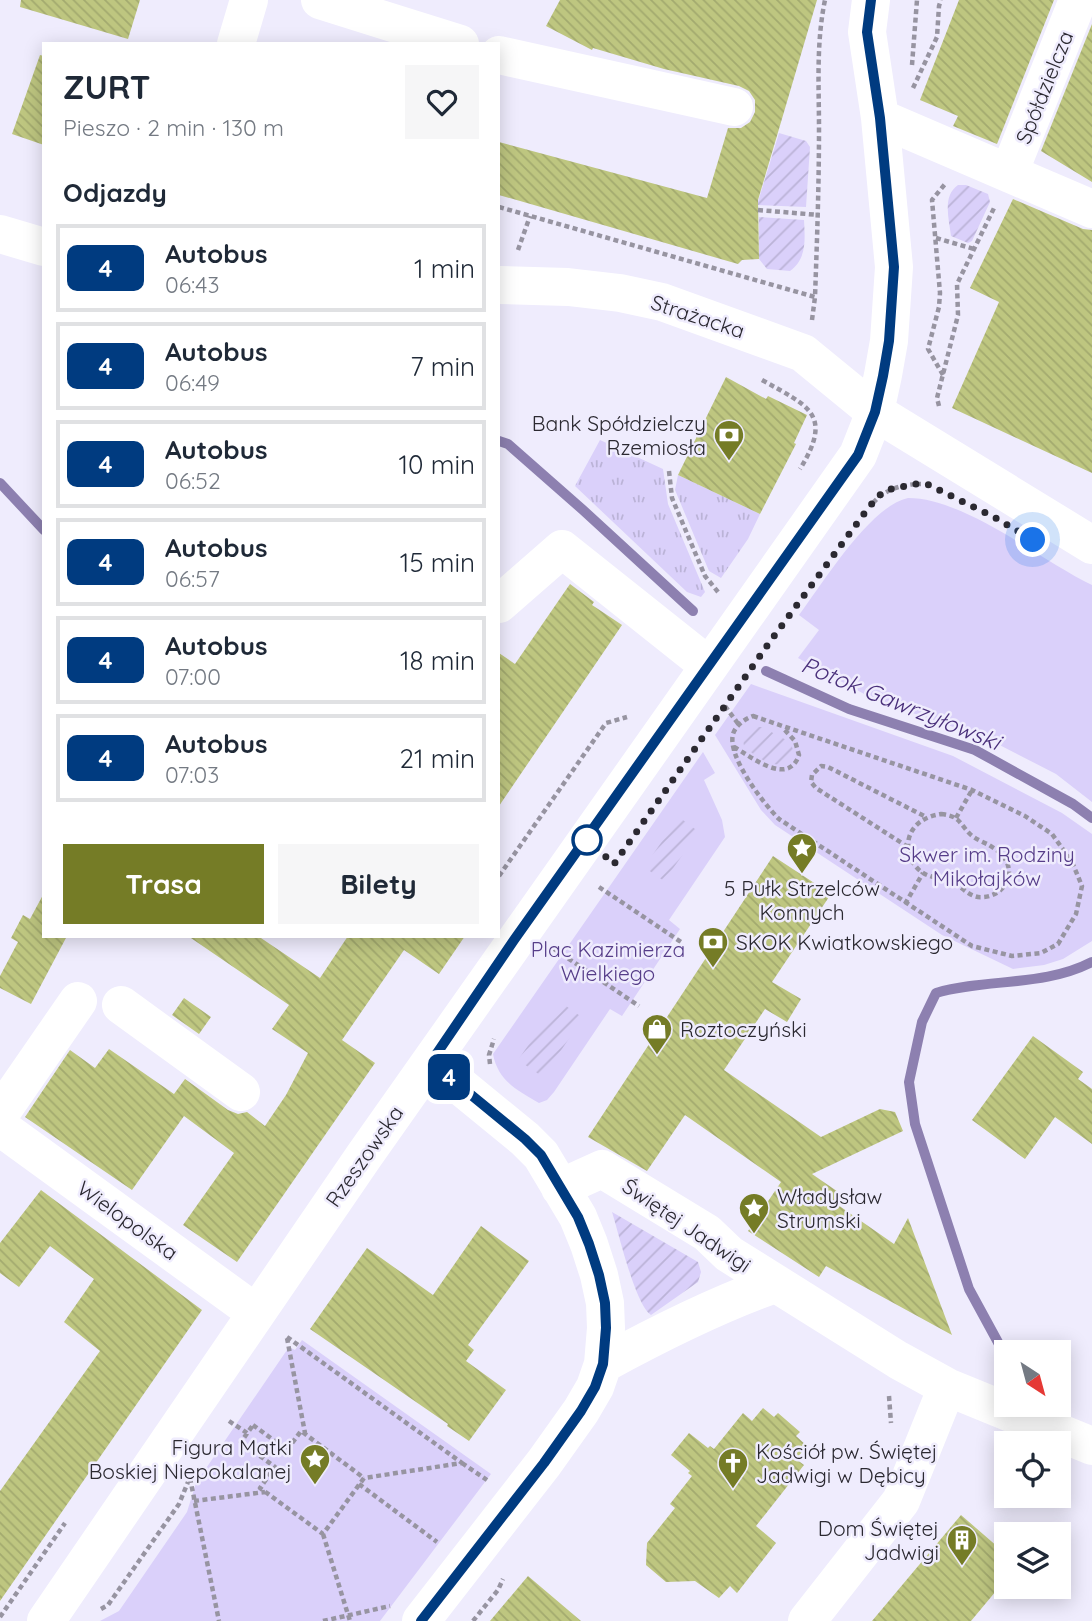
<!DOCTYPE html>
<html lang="pl">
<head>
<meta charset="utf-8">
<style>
  body { margin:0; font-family:Quicksand,sans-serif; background:#f6f6f7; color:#1f2937; height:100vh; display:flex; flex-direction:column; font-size:26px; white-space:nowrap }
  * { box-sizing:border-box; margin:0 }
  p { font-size:23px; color:#747a83 }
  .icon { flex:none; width:38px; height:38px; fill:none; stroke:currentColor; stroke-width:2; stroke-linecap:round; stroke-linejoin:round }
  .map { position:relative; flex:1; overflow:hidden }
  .drawer { position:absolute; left:42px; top:42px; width:458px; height:896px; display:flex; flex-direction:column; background:#fff; border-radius:0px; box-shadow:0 4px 18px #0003 }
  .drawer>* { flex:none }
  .badge { padding:0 14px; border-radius:10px; font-size:24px; line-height:46px }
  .needle { width:46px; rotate:144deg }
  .fabs { position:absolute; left:994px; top:1340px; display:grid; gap:14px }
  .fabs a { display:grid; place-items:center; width:77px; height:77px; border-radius:0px; background:#fff; box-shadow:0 4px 18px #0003; font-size:35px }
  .you { position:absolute; width:35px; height:35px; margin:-18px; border:5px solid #fff; border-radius:50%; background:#1a73e8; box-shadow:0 0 0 10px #1a73e833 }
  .map>.badge { position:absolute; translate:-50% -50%; box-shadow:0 0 0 4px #fff }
  h2 { padding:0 21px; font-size:26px; line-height:63px }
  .round { display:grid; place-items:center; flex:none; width:74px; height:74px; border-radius:0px; background:#f6f6f7 }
  .overview { display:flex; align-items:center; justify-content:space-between; height:119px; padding:0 21px }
  h1 { font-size:33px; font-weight:700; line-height:52px }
  .cta { display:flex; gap:14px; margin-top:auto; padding:14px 21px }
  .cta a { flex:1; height:80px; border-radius:0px; background:#757c26; color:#fff; font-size:28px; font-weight:700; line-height:80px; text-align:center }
  .cta a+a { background:#f6f6f7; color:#1f2937 }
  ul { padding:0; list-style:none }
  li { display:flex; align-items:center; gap:21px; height:88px; margin:0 14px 10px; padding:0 7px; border:4px solid #e0e1e3; border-radius:0px }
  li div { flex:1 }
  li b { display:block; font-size:26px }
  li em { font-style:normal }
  li .badge { min-width:77px; font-weight:700; text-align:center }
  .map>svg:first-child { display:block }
</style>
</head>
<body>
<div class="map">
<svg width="1092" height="1621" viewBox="0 0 1092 1621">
  <defs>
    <pattern id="grass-tufts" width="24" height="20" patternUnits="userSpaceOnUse" patternTransform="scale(1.75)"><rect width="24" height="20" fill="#dad0fa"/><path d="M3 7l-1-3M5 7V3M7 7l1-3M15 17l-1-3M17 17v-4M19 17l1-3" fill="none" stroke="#bbb3d7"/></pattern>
    <pattern id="garden-furrows" width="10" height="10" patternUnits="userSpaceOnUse" patternTransform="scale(1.75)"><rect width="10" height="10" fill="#dad0fa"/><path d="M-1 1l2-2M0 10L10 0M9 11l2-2" fill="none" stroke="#bbb3d7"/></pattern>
    <pattern id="building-back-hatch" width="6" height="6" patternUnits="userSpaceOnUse" patternTransform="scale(1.75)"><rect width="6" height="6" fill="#bec680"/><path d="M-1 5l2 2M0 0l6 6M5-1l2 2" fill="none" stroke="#a3aa6f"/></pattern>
  </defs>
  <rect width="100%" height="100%" fill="#efecfd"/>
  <path fill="url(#grass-tufts)" d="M 600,440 L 663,469 L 668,504 L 705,592 L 701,597 L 687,592 L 575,486 Z
    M 678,475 L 760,514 L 748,539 L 721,578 L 709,571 L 675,490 Z"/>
  <path fill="#dad0fa" d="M 908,498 C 965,498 1040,560 1092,585 L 1092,802 L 1056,774 L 986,738 L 877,701 L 798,658 L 819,630 L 799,615 C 823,583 870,506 908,498 Z
    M 751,684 L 953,756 L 1062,813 L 1092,834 L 1092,941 L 1063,959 L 1044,965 L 1013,969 L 942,935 L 775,825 L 761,810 L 715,735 Z
    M 703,752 L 715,773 L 704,780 L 722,820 L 725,837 L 669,920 L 680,929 L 622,1016 L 610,1009 L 554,1092 L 547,1100 L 539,1103 C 517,1090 498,1081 493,1054 Z
    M 302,1340 L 491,1474 L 380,1621 L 100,1621 L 119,1611 L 187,1512 L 196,1483 L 289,1347 L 295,1350 Z"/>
  <path fill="url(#garden-furrows)" d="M 779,133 L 806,141 L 810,147 L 806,207 L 757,205 Z
    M 958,185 L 966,185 L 988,194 L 990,202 L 972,241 L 968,243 L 951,236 C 949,219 942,196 958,185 Z
    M 759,217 L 804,220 C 805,239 807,259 790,271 L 767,269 L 759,259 Z
    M 755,727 L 762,727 L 790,742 L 794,752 L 793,761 C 777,771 756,758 744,746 C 742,736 745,729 755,727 Z
    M 679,817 L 699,832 L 664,881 L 644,867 Z
    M 559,1001 L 583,1018 L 543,1077 L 518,1060 Z
    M 612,1212 L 698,1262 L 701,1272 L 698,1282 L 651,1315 C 635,1304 619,1234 612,1212 Z"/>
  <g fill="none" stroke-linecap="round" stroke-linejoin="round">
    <path stroke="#8d80b0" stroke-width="10" d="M 499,441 L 508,444 L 583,510 L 693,611
      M 0,483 L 44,530
      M 766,671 L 849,709 L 975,750 L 1073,804 L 1092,818
      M 1006,1357 L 969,1289 L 915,1124 L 909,1082 L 922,1022 L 936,993 C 987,978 1044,987 1092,962"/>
  </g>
  <path fill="url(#building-back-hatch)" d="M 21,0 L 140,0 L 128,39 L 20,7 Z
    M 560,0 L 817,0 L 758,200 L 759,259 L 742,260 L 738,264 L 499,195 L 499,142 L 707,198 L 728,128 L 741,128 L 750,122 L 755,112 L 755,100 L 749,91 L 739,86 L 664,69 L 593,48 L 592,50 L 546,26 Z
    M 959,0 L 1054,0 L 997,144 L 953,126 L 958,116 L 920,100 Z
    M 1092,24 L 1092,182 L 1041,151 Z
    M 40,55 L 44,56 L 44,145 L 12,134 Z
    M 1013,199 L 1083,229 L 1092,230 L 1092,473 L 952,408 L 999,302 L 970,288 Z
    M 726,377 L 766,399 L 768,396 L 807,415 L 794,443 L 796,444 L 760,514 L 678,475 Z
    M 570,584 L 594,602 L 592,605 L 622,625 L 499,806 L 499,653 L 515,664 Z
    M 773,856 L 831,894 L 772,982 L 801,999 L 787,1022 L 765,1009 L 724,1070 L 821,1137 L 880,1109 L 895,1112 L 903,1131 L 812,1174 L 844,1196 L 838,1205 L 894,1244 L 908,1218 L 952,1335 L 826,1266 L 819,1277 L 748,1231 L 781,1182 L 685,1115 L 647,1171 L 588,1137 Z
    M 44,893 L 44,936 L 67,936 L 31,1004 L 0,988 L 0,976 L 18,942 L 11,938 L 23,915 L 30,919 Z
    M 188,936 L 258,936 L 320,978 L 348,936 L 465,936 L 439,974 L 404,950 L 342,1040 L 375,1063 L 237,1262 L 183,1225 L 234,1153 L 184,1116 L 132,1190 L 25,1117 L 70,1050 L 95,1068 L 109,1049 L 174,1094 L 185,1079 L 228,1110 L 238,1114 L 247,1112 L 265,1126 L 286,1095 L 308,1053 L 272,1029 L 289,1005 Z
    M 184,998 L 211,1017 L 199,1034 L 172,1015 Z
    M 1033,1036 L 1083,1072 L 1078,1079 L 1092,1089 L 1092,1144 L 1055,1117 L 1025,1159 L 972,1120 Z
    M 41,1190 L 202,1310 L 0,1601 L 0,1491 L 100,1351 L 64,1322 L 94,1279 L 50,1246 L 19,1287 L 0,1273 L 0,1243 Z
    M 481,1226 L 529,1261 L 468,1345 L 474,1350 L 466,1361 L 506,1390 L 469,1441 L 447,1426 L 448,1424 L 310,1329 L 367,1248 L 433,1295 Z
    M 763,1408 L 774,1417 L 778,1413 L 800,1432 L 796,1436 L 807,1446 L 796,1459 L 804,1465 L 756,1526 L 776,1543 L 737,1593 L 730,1586 L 719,1598 L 695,1581 L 666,1582 L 646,1565 L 647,1543 L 675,1508 L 670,1504 L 692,1476 L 688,1473 L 690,1471 L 671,1455 L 689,1433 L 708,1448 L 710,1446 L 714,1449 L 743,1413 L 752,1421 Z
    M 961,1515 L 1006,1554 L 1006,1579 L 971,1621 L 872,1621 Z
    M 528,1576 L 581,1621 L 490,1621 Z"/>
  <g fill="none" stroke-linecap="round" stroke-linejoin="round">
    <path stroke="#9794a1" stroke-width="4.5" stroke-dasharray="5 3.5" stroke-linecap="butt" d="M 912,65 L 917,0
      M 913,88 L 937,37 L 939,6 L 941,0
      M 499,207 L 815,297 C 817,241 819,185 819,129 C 819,86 816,43 825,0
      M 758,210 L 819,215
      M 936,238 L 974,249
      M 518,250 L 530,216
      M 812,320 L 815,297
      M 943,375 L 928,349 L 939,307 L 940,293 L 932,200 L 945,184
      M 762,380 C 808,406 834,414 800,469
      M 939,406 L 937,398 L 958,315 L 957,284 L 995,206
      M 669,471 L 672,498 L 705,576 L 718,592
      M 873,503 C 885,489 903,484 921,484
      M 725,706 L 739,725
      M 753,716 L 972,790 L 1025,816 L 1052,834 L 1072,862 L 1082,886 L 1076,914 L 1058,944 L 1041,953 L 1012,956 L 972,946 L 779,819 C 764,804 727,757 733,734 C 736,725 745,719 753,716 Z
      M 734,747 C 752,757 788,787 799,755 L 795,741 L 783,728
      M 941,814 C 960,816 959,823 970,834 C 975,839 983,842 989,845 C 995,849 1001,852 1005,859 C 1016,876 1003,896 983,897 C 968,899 959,882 946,878 C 942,877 935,878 930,876 C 915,872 905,854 909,838 C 913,823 927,816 941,814 Z
      M 956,818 L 972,790
      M 908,847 L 816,788 L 811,782 L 812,775 L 821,766 L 828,767 L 926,817
      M 499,876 L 606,723 L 627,717
      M 599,887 L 681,942
      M 905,904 L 923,873
      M 554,949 L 639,1006
      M 490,1064 L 489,1055 L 494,1039
      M 287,1337 L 462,1463 L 364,1478
      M 287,1338 L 305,1433
      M 889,1396 L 891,1423
      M 229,1421 L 247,1433
      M 253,1425 L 287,1450 L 301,1431 L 364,1478 L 323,1534 L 260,1488 L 275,1467 L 241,1442 Z
      M 462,1463 L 487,1480
      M 190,1478 L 219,1621
      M 359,1484 L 437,1542
      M 194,1501 L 265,1492
      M 323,1534 L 350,1621
      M 101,1609 L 108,1605 L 179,1504 L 188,1482
      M 0,1617 L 65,1523
      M 323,1621 L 390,1606
      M 473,1621 L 498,1590 L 503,1579"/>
    <path stroke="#fff" stroke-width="38" d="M 320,0 L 460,44
      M 236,44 L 249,0
      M 499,55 L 734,107
      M 880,118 L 1092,209
      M 1009,173 L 1078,0
      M 0,234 L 44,247
      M 499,285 L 568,287 L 620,293 L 662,302 L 803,353 L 875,412 L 1092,545
      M 499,604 L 562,549 L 709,666
      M 121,1005 L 241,1092
      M 0,1114 L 78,1001
      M 0,1127 L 256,1313
      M 560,1188 L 602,1169 L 707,1233 L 729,1254 L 898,1360 L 947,1387 L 1092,1446
      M 603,1364 C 658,1334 715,1305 775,1284
      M 46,1621 L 364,1156 L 858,455 L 875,412 L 883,375 L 889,341 L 894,267 L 880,118 L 867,32 L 871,0
      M 421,1621 L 544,1463 L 581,1411 L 595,1387 L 603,1364 L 606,1328 L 605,1303 L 599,1275 L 589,1244 L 578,1217 L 541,1155 L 525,1139 L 431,1062
      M 807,1621 L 901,1501 L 947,1387"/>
  </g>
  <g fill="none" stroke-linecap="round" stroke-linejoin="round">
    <g stroke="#fff" stroke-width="16">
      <path id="line" d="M 421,1621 L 544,1463 L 581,1411 L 595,1387 L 603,1364 L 606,1328 L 605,1303 L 599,1275 L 589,1244 L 578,1217 L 541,1155 L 525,1139 L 431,1062 L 514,940 L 858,455 L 875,412 L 883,376 L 889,341 L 894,267 L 880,118 L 867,32 L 871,0"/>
    </g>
    <use href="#line" stroke="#003b80" stroke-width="10"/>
    <path stroke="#2b2931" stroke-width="7" stroke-dasharray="0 12.6" d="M 587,840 L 614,864 L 769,643 L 869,507 L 881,494 L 891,489 L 915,484 L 927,484 L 994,517 L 1033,540"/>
  </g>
  <defs>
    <g id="bank-pin" transform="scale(1.575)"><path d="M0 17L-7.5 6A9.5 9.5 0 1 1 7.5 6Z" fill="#757c26" stroke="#efecfd"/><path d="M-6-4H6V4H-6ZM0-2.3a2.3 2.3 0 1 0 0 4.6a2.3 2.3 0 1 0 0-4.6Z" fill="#fff"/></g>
    <g id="sight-pin" transform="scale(1.575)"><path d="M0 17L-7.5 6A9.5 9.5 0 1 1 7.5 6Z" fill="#757c26" stroke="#efecfd"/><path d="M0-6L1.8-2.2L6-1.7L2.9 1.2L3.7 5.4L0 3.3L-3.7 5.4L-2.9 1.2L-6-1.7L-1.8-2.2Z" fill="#fff"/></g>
    <g id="shop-pin" transform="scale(1.575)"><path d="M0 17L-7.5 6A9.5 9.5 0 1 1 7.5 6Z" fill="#757c26" stroke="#efecfd"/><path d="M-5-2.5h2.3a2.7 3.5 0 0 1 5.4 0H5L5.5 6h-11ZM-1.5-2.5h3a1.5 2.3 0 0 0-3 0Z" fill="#fff"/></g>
    <g id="church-pin" transform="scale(1.575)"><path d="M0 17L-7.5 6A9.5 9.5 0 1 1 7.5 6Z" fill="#757c26" stroke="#efecfd"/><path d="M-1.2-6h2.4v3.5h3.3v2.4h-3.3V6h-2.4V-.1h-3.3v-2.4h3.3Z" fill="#fff"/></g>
    <g id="building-pin" transform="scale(1.575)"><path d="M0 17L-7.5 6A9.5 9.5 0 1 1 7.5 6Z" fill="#757c26" stroke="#efecfd"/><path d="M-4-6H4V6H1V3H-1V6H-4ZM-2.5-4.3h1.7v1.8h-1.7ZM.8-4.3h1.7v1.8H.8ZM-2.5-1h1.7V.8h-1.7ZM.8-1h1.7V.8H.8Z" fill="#fff"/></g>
  </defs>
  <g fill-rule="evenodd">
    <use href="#bank-pin" x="729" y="435"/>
    <use href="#sight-pin" x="802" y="848"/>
    <use href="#bank-pin" x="713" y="942"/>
    <use href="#shop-pin" x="657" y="1029"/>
    <use href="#sight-pin" x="754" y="1208"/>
    <use href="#sight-pin" x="315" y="1459"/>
    <use href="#church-pin" x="733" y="1463"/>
    <use href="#building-pin" x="962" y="1540"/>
  </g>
  <circle fill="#fff" stroke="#003b80" stroke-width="3.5" cx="587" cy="840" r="14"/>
  <g text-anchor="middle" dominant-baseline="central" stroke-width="5" stroke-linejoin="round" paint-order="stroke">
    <g font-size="21" fill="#2b2931" stroke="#efecfd">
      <text transform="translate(1044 87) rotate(-68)">Spółdzielcza</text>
      <text transform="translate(698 316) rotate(18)">Strażacka</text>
      <text transform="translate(364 1156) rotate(-55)">Rzeszowska</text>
      <text transform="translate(128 1220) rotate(36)">Wielopolska</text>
      <text transform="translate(687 1225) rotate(34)">Świętej Jadwigi</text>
    </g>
    <g font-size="21" fill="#2b2931" stroke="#efecfd" text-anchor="start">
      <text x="706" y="423" text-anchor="end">Bank Spółdzielczy<tspan x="706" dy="24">Rzemiosła</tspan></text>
      <text x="802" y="888" text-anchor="middle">5 Pułk Strzelców<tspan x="802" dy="24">Konnych</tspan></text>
      <text x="736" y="942">SKOK Kwiatkowskiego</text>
      <text x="680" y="1029">Roztoczyński</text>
      <text x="777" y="1196">Władysław<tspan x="777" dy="24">Strumski</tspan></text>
      <text x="292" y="1447" text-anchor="end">Figura Matki<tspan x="292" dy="24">Boskiej Niepokalanej</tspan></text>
      <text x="756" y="1451">Kościół pw. Świętej<tspan x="756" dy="24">Jadwigi w Dębicy</tspan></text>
      <text x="939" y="1528" text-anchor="end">Dom Świętej<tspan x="939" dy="24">Jadwigi</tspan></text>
    </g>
    <g font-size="21" fill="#563d89" stroke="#efecfd">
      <text x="987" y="854">Skwer im. Rodziny<tspan x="987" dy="24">Mikołajków</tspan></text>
      <text x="608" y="949">Plac Kazimierza<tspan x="608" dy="24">Wielkiego</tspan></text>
    </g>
    <g font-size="23" font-style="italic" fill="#4a307b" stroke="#efecfd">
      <text transform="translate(901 703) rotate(22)">Potok Gawrzyłowski</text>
    </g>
  </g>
</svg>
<div class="fabs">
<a><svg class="needle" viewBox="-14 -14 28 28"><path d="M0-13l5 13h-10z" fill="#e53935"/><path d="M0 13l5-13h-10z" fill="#747a83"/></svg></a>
<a><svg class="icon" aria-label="locate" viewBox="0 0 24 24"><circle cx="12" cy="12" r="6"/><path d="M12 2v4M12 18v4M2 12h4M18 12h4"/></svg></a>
<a><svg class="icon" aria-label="layers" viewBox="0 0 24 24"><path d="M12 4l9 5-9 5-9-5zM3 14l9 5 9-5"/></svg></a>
</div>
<div class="you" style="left:1033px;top:540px"></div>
<b class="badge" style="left:449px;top:1077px;background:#003b80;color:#fff">4</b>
<section class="drawer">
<div class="overview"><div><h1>ZURT</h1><p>Pieszo · 2 min · 130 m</p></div><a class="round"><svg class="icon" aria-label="heart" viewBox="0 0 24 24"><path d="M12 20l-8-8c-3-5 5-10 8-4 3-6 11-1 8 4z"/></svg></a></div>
<h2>Odjazdy</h2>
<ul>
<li><span class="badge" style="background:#003b80;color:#fff">4</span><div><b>Autobus</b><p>06:43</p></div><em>1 min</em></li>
<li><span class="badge" style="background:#003b80;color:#fff">4</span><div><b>Autobus</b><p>06:49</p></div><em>7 min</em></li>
<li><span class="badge" style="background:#003b80;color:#fff">4</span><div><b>Autobus</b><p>06:52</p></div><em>10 min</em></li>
<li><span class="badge" style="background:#003b80;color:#fff">4</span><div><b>Autobus</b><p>06:57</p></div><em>15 min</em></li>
<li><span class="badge" style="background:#003b80;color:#fff">4</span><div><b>Autobus</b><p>07:00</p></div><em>18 min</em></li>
<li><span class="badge" style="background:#003b80;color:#fff">4</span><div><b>Autobus</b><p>07:03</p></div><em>21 min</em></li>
</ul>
<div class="cta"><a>Trasa</a><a>Bilety</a></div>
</section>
</div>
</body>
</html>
